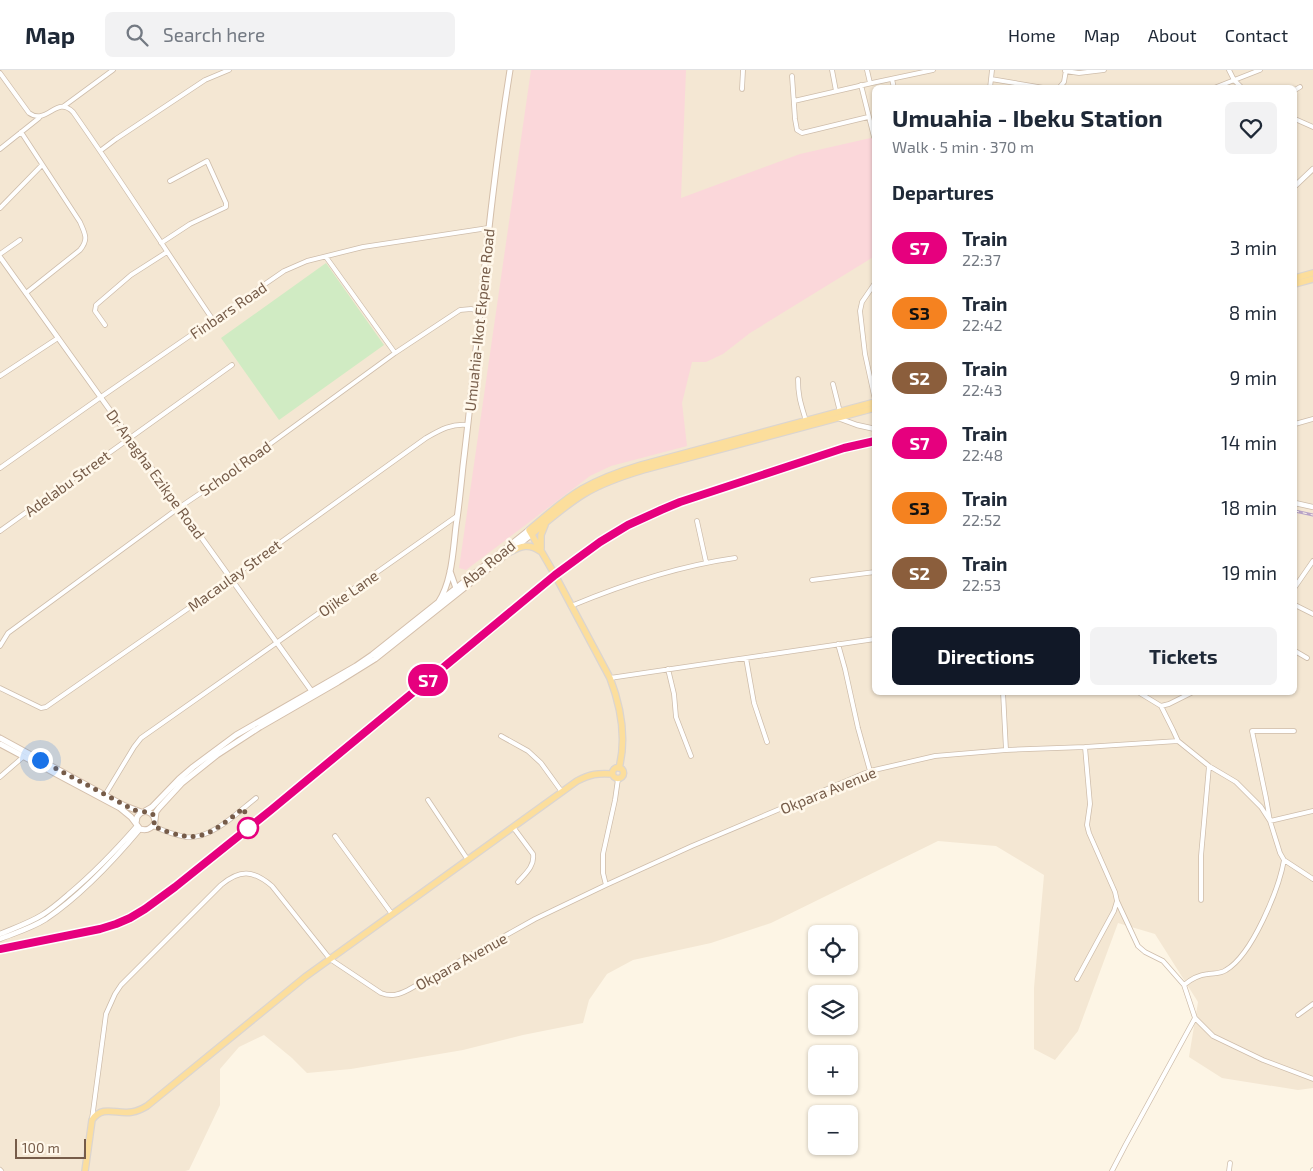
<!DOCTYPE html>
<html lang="en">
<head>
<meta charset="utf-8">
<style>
  body { margin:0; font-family:"Exo 2",sans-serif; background:#f2f2f3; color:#1f2937; height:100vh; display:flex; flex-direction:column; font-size:19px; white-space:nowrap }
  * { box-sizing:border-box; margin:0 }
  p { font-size:16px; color:#747a83 }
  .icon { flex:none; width:28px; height:28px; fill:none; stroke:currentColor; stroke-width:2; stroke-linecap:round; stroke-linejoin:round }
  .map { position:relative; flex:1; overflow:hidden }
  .drawer { position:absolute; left:872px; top:15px; width:425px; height:610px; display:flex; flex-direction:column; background:#fff; border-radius:8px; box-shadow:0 1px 4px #0004 }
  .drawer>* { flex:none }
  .badge { padding:0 10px; border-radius:16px; font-size:18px; line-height:32px }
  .tools { position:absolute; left:808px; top:855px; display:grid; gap:10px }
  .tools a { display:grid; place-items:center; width:50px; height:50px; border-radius:8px; background:#fff; box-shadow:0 1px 4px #0004; font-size:25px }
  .scale { position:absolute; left:15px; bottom:12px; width:71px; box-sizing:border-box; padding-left:5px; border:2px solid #765c49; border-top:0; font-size:14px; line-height:18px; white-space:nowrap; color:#765c49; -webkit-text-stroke:4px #fff8eb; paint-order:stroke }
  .you { position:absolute; width:25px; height:25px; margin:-12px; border:4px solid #fff; border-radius:50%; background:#1a73e8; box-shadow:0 0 0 8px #1a73e833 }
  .map>.badge { position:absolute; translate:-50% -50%; box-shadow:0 0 0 2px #fff }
  h2 { padding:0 20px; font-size:19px; line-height:45px }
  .round { display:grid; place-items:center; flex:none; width:52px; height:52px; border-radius:8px; background:#f2f2f3 }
  .overview { display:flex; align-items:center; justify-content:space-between; height:85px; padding:0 20px }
  h1 { font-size:24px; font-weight:700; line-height:38px }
  .primary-button { display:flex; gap:10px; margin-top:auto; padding:10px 20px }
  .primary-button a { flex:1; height:58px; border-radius:8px; background:#111827; color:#fff; font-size:20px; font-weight:700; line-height:58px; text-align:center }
  .primary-button a+a { background:#f2f2f3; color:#1f2937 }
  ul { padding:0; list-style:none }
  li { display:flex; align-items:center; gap:15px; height:65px; padding:0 20px }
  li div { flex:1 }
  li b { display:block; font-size:19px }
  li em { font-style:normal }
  li .badge { min-width:55px; font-weight:700; text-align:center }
  header { display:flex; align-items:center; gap:30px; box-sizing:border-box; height:70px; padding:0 25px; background:#fff; border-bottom:1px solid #e0e1e3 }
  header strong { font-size:24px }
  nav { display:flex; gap:28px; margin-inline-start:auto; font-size:18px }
  .search { width:350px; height:45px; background:#f2f2f3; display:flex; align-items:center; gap:12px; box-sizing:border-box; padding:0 18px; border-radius:8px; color:#747a83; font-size:19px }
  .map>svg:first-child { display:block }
</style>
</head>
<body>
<header>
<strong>Map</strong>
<div class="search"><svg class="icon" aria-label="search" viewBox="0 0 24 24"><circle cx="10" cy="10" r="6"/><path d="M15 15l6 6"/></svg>Search here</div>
<nav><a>Home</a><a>Map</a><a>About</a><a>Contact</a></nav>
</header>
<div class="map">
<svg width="1313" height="1101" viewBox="0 0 1313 1101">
  <rect width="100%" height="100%" fill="#fdf5e5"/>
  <path fill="#f4e7d3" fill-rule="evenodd" d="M 0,0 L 1313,0 L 1313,1018 L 1298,1020 L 1222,1008 L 1189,987 L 1198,932 L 1155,864 L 1118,853 L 1078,961 L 1055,990 L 1034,979 L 1034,918 L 1044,805 L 996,776 L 938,771 L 771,853 L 711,873 L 633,890 L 607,904 L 589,930 L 583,953 L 523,965 L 463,980 L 351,999 L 307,1003 L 292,988 L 264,965 L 239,977 L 220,999 L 220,1035 L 189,1100 L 185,1101 L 0,1101 ZM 875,18 L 1295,18 L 1295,622 L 875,622 Z"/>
  <path fill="#fbd7da" d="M 531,0 L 686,0 L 681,128 L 800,84 L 875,67 L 875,186 L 750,263 L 723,284 L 706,292 L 692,292 L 682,333 L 687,376 L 611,396 L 590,406 L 466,500 L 459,498 Z"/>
  <path fill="#d0ebc3" d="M 326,193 L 384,275 L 279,350 L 221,268 Z"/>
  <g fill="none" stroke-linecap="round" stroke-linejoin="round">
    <g stroke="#cebdab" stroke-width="5.5">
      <path id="minor" d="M 832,0 L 836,21
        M 867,0 L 870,13
        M 1229,0 L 1234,10 L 1242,18
        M 1065,1 L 1079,3 L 1104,0
        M 0,3 L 29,43 C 47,56 56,25 73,42 C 121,110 166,181 213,250
        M 792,6 L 795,49 L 797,60 L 802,63 L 868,47
        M 892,9 L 894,18
        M 991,9 L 1044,18
        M 861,15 L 874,67
        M 990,18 L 992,0
        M 1059,18 L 1064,12 L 1066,0
        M 1214,18 L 1260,0
        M 742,19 L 743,0
        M 1295,20 L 1300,17
        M 794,31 L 872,13 L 933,0
        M 64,36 L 113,0
        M 1295,49 L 1313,57
        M 21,62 L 80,152 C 85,164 89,169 80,180 L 26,223
        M 0,79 L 39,48
        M 100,81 L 116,69 L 205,10 L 229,0
        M 0,138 L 42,95
        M 161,173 L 190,154 L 226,137 L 226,133 L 207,91 L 170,111
        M 0,184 L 20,170
        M 326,187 L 395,283
        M 875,213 L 862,232 L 860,241 L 865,284 L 875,330
        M 105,255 L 95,241 L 96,235 L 131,205 L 167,182
        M 0,306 L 58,268
        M 798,309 C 798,327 801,334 806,351
        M 833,314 L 840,342
        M 1295,354 L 1313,349
        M 0,398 L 101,327 L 284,201 L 307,191 L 363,177 L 488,158
        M 697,451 L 706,492
        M 0,461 L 232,295
        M 812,510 L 875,502
        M 1295,517 L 1313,491
        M 1295,535 L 1313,544
        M 571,536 C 624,514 678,496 735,488
        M 838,574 L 845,599 L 858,658 L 870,701
        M 0,576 L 8,563 L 180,437 L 226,406 L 395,283 L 460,240 L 471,239 L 480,241
        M 1295,581 L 1307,588
        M 746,588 L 754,633 L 767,672
        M 668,599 L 674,624 L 676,647 L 691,686
        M 610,608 L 875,569
        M 0,618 L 41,638 L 46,637 L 196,533 L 426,368 C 440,360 452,353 468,355
        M 1003,622 L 1006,680
        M 1138,622 L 1161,636 L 1173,660 L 1178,671
        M 1161,636 L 1169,634 L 1193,622
        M 1294,661 L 1252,661 L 1266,728 L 1270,751 L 1313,741
        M 501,666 L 528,681 L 541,693 L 562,722
        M 0,707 L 23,687
        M 105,725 L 134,677 L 141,668 L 457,446
        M 428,730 L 468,790
        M 153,756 C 164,761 175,765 186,767 C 211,770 238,742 256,728
        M 513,757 L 533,784 C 535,796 525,804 518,812
        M 335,766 L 392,844
        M 606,815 L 603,803 L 603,784 L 615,730 L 618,709
        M 1201,830 L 1201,786 L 1209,696
        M 1077,909 L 1114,841 L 1117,831 L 1115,822 L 1089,763 L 1087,755 L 1090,734 L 1085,677
        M 1184,915 C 1191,909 1198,905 1208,904 C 1215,903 1220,904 1226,900 C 1252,885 1279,819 1284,790
        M 1298,945 L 1313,934
        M 1195,948 L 1213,966 L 1263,990 L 1313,1009
        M 92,1049 L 106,944 L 115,924 L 121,915 L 221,815 C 240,799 253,800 272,816 L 330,889 L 381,923 C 391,927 398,925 408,920 L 535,849 L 606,815 L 692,776 L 870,701 L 935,686 L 1006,680 L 1085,677 L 1178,671 L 1209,696 L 1236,712 L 1261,737 L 1270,751 L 1280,783 L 1284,790 L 1313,809
        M 1112,1101 L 1125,1076 L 1195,948 L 1184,915 L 1163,891 L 1145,882 L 1138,876 L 1117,831
        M 1229,1101 L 1230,1093
        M 1313,1101 L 1313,1100"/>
    </g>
    <g stroke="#cebdab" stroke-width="6">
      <path id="tertiary" d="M 1295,116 L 1313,99
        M 0,187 L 313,623
        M 838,348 L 857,355 L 875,359
        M 1295,433 L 1313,437
        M 0,864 C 14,858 29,853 42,845 C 52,839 61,831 69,824 C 94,803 116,780 137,756
        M 0,869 C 15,863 32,858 46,849 C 80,826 114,790 140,759
        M 0,1100 L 1,1101"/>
    </g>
    <g stroke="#d4bfab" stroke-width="7">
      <path id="secondary" d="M 450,501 L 457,521
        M 438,533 C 452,512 453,481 456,456 C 459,436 461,416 463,396 C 479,264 489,131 510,0
        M 0,668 L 123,735 L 141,742
        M 0,674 L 120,738 L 131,747 L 140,759 C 147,761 151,759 155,753 C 155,742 144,737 137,747 L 136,753
        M 145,741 L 152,737 L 179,709 L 193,697 L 236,665 L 356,596 L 372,585 L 529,460
        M 155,750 L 156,742 L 159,738 L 182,713 L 217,685 L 260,657 L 338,612 L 375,589 L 532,464"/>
    </g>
    <g stroke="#dbd5d0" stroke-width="8">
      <path id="primary" d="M 1295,208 L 1313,203
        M 1295,214 L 1313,209
        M 532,464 C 549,450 566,435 584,424 C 602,413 623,406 643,400 L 875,338
        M 541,478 L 541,465 L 545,455
        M 510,482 C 521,476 529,473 540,481
        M612.5 703a5.5 5.5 0 1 1 11 0a5.5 5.5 0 1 1-11 0Z
        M 619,698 C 627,667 621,637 610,608 L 555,505 L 529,460 C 546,446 563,430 582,419 C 601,408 621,401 641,395 L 875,332
        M 85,1101 L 92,1050 C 103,1034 117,1045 132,1042 C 138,1041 142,1039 147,1036 L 305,907 L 577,711 C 590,704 598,703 612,704"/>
    </g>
    <use href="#minor" stroke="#fff" stroke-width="4"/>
    <use href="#tertiary" stroke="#fff" stroke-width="4.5"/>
    <use href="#secondary" stroke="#fff" stroke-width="5"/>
    <use href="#primary" stroke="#fcde9c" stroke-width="5.5"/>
    <g stroke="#b8a3c7" stroke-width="3">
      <path id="rail" d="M 1295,441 L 1313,445
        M 0,879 L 100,859 L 116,854 L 130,847 L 145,839 L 175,817 L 271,740 L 555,505 C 583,483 611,462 644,447 C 684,428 727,416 769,403 C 804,391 839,377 875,371"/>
    </g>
    <use href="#rail" stroke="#fff8eb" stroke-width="1" stroke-dasharray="4" stroke-linecap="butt"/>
  </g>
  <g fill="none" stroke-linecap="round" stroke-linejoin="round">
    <g stroke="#fff" stroke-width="11">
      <path id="line" d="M 0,879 L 100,859 L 116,854 L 130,848 L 145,839 L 175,817 L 271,740 L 555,505 L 600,472 L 628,455 L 661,440 L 680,432 L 844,378 L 875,371"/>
    </g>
    <use href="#line" stroke="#e6007e" stroke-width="8"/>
    <path stroke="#765c49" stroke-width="5" stroke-dasharray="0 9" d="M 40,690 L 134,740 C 144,743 160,739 153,756 C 199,776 207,766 244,738 L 248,758"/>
  </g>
  <circle fill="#fff" stroke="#e6007e" stroke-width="2.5" cx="248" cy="758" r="10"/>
  <g text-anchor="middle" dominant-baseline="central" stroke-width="5" stroke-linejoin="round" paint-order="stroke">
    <g font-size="15" fill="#765c49" stroke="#fff8eb">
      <text transform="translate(228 240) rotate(-34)">Finbars Road</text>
      <text transform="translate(479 250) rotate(-84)">Umuahia-Ikot Ekpene Road</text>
      <text transform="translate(235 398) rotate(-35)">School Road</text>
      <text transform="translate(156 404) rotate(54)">Dr Anagha Ezikpe Road</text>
      <text transform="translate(67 413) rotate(-36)">Adelabu Street</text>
      <text transform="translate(488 493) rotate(-39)">Aba Road</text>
      <text transform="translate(234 505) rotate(-36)">Macaulay Street</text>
      <text transform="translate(348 523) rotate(-35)">Ojike Lane</text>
      <text transform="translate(828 720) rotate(-22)">Okpara Avenue</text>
      <text transform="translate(461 891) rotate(-29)">Okpara Avenue</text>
    </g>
  </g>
</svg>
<div class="tools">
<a><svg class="icon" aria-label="locate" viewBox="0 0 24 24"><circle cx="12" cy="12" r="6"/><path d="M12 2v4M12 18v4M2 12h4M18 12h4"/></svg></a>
<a><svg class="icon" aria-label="layers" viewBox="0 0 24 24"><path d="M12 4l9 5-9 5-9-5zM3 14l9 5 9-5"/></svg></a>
<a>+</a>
<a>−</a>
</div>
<div class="scale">100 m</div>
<div class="you" style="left:40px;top:690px"></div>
<b class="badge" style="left:428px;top:610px;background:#e6007e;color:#fff">S7</b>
<section class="drawer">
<div class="overview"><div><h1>Umuahia - Ibeku Station</h1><p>Walk · 5 min · 370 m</p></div><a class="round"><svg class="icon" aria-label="heart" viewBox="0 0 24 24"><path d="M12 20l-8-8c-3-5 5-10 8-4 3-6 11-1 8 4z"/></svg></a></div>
<h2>Departures</h2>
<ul>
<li><span class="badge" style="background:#e6007e;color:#fff">S7</span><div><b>Train</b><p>22:37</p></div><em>3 min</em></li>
<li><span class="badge" style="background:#f58220;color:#111">S3</span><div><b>Train</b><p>22:42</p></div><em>8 min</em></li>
<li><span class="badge" style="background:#8b5e3c;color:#fff">S2</span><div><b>Train</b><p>22:43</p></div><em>9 min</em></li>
<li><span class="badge" style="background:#e6007e;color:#fff">S7</span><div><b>Train</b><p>22:48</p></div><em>14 min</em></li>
<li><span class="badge" style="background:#f58220;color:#111">S3</span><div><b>Train</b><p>22:52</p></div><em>18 min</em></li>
<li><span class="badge" style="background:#8b5e3c;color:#fff">S2</span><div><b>Train</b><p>22:53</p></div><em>19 min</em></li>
</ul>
<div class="primary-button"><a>Directions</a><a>Tickets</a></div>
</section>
</div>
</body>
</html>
